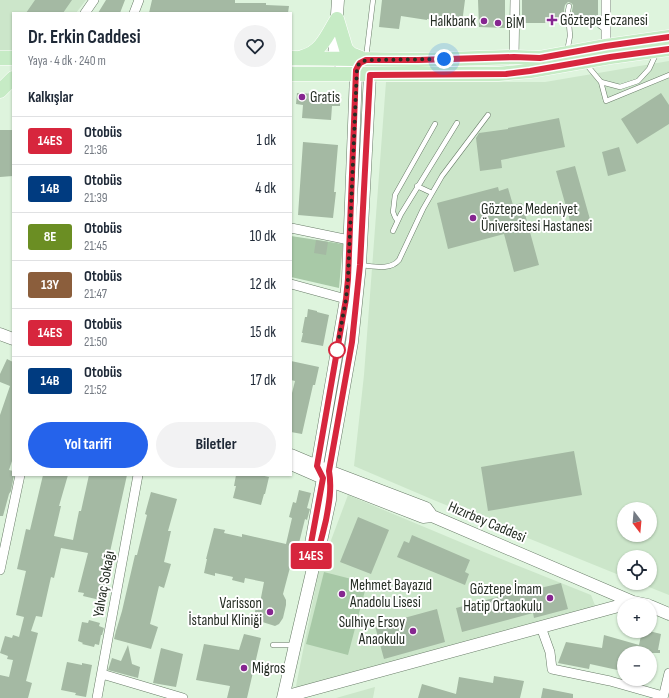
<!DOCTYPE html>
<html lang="tr">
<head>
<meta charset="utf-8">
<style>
  body { margin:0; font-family:"Sofia Sans Condensed",sans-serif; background:#f2f2f3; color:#1f2937; height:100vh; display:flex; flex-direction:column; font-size:15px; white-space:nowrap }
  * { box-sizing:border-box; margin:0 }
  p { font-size:13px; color:#747a83 }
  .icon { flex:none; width:22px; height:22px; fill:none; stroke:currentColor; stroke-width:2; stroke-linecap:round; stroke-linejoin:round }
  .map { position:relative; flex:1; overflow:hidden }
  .details { position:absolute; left:12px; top:12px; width:280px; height:464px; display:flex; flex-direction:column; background:#fff; border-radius:0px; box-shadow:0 1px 3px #0004 }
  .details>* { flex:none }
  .badge { padding:0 8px; border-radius:3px; font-size:14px; line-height:26px }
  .needle { width:26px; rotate:164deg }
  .controls { position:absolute; left:617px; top:502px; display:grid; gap:8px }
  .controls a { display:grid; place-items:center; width:40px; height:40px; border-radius:50%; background:#fff; box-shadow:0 1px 3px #0004; font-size:20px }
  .you { position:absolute; width:20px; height:20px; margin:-10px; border:3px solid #fff; border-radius:50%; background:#1a73e8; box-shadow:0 0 0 6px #1a73e833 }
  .map>.badge { position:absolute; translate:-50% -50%; box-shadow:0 0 0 2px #fff }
  h2 { padding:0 16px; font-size:15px; line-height:36px }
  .round { display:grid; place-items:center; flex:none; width:42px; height:42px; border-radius:21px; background:#f2f2f3 }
  .head { display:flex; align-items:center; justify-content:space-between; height:68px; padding:0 16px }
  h1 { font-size:19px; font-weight:700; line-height:30px }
  .action { display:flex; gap:8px; margin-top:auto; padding:8px 16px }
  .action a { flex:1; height:46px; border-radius:24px; background:#2563eb; color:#fff; font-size:16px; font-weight:700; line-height:46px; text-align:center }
  .action a+a { background:#f2f2f3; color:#1f2937 }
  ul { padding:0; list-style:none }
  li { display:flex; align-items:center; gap:12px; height:48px; padding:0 16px; border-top:1px solid #e0e1e3 }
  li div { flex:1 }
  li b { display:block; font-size:15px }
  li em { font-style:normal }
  li .badge { min-width:44px; font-weight:700; text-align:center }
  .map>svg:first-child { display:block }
</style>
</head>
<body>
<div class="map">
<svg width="669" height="698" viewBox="0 0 669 698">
  <rect width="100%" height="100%" fill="#def4dd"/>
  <path fill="#cce6ca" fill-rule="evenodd" d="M 0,0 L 86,0 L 76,13 L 13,13 L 13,52 L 0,52 Z
    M 669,61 L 669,595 L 639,583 L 650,583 L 650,557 L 624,557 L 624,577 L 436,501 L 354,466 L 364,375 L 386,82 L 545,82 ZM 624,509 L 650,509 L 650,535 L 624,535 Z
    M 348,495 L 484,552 L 591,595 L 596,608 L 295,691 L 318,575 Z
    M 375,687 L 373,698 L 336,698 Z"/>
  <path fill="#a8c9a7" d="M 291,236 L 343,244 L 339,288 L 291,277 Z
    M 324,572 L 367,583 L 348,655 L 306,644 Z"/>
  <path fill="#a4b9a3" d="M 35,0 L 72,0 L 63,13 L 26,13 Z
    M 106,0 L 125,0 L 120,13 L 98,13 Z
    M 152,0 L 235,0 L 235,3 L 266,3 L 266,5 L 289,6 L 288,13 L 149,13 Z
    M 382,0 L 465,0 L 462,23 L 427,19 L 427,20 L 401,16 L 399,29 L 379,27 Z
    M 478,0 L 505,0 L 505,28 L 479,27 Z
    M 522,0 L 598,0 L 598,15 L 594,16 L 593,19 L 572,20 L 572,11 L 573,5 L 571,3 L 568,2 L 565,5 L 564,10 L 565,20 L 555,20 L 555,23 L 522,23 Z
    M 297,93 L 340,95 L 340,106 L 332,106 L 331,120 L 302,118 L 303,105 L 296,104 Z
    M 661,93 L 669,105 L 669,124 L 637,144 L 621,119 Z
    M 559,118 L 565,147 L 501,160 L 502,168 L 480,171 L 476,138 L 479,133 L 508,129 L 508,128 Z
    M 0,130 L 13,130 L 13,176 L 0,177 Z
    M 303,142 L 338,145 L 334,192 L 336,192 L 333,218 L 298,215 Z
    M 619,147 L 626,171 L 608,176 L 602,152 Z
    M 575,166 L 591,223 L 572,228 L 556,171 Z
    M 498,187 L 499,191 L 508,188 L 513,205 L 522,203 L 539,265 L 514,272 L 504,234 L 448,249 L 437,203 Z
    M 316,240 L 328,242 L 326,255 L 314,253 Z
    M 308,309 L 317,311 L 317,312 L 329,315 L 323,346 L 301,342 L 303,333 L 302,333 L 305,317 L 307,317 Z
    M 7,359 L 13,362 L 13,458 L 9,470 L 13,471 L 13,475 L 14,475 L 11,491 L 9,494 L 3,516 L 0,516 L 0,415 L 10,386 L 0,382 L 0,374 Z
    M 291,361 L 319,367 L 315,385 L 313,385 L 302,434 L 291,432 L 291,397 L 295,381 L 291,380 Z
    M 574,451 L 582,495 L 488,511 L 481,467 Z
    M 43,475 L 68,475 L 59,506 L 61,506 L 54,536 L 73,540 L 79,511 L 81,511 L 89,475 L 127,475 L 106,570 L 107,571 L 107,574 L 111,575 L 105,598 L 101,597 L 100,600 L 83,596 L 84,593 L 78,592 L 88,553 L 61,548 L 54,578 L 51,577 L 42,617 L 36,616 L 31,631 L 38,633 L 26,681 L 32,683 L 28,698 L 0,698 L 0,675 L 9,677 L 13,660 L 7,659 L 8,656 L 0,653 L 5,636 L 12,638 L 13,635 L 19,637 L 24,617 L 16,615 L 26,571 L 17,569 L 26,529 L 30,530 Z
    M 236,475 L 260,475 L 269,477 L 265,494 L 264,494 L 261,505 L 233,498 L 236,486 L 234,486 Z
    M 299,490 L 311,493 L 307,508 L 310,509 L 307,520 L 305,519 L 298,547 L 300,547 L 297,558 L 293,556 L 283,594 L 286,600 L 286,605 L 283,618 L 279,624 L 275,626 L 256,620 L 257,616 L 254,616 L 256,607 L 259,608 L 264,582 L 245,578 L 244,583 L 232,580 L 233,577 L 215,573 L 215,576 L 204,573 L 207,559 L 206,559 L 214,528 L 225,530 L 224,533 L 242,537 L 242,534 L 286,544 L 292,518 L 289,517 L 293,502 L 296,503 Z
    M 151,492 L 177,499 L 168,531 L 171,531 L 164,562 L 171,564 L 164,588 L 159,586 L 150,624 L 158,627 L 151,649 L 114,639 L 116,631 L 122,611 L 135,555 L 137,555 L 147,515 L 145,514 Z
    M 358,517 L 389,530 L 371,574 L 340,562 Z
    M 412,535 L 470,560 L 465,572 L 469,574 L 465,585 L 397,557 L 404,541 L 409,543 Z
    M 561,583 L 568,609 L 534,618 L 533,613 L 462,632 L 456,608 L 524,590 L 524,592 Z
    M 437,609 L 445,642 L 384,659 L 375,626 Z
    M 89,620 L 100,623 L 99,626 L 104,628 L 102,635 L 101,635 L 99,645 L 95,644 L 94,647 L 82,644 L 83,643 L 78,641 L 82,622 L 88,623 Z
    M 642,631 L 649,631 L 661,634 L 658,650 L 660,650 L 660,653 L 624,653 L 624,661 L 622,671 L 590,664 L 589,669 L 558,663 L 566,642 L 602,648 L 604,635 L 639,645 Z
    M 244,634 L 261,638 L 247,698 L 227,698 L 230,686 L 196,680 L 204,644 L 239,650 Z
    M 128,645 L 132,664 L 140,667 L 138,678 L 108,670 L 112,658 L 121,661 Z
    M 161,648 L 183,654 L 176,687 L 153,683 Z
    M 67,662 L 82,665 L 82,663 L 92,665 L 86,697 L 75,695 L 76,693 L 61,690 Z
    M 494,676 L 524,681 L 520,698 L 418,698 L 422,684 L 456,694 L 459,677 L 493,683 Z
    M 543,688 L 573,694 L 573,698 L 541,698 Z"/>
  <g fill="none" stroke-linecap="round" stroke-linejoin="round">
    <g stroke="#697c68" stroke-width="5.5">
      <path id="lane" d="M 597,19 L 600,26 L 606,30
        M 567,52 L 570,36 L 568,11 L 569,6
        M 366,58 L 373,0
        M 586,64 L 601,82 L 620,87 L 638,81 L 649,69 L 656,54
        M 601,82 L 606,101 L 669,75
        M 417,186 L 432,193
        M 397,220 L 395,217 L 393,212 L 395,195 L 435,124
        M 393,231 L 401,214 L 457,123
        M 360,265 C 373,266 390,271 399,260 L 423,209 L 442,176 L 488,115
        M 273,645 L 295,645"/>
    </g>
    <g stroke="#697c68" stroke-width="10">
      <path id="street" d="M 85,13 L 94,0
        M 134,13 L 139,0
        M 606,46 L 606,0
        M 514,57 L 515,0
        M 291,228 L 354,241
        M 291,284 L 346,299
        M 0,570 L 20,475
        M 541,627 L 550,652 L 552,669 L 610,681 L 663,696
        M 102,674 L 183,698
        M 97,698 L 138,475
        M 663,698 L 669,673"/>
    </g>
    <g stroke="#697c68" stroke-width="13">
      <path id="secondary" d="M 338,0 L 334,58 L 356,74
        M 0,334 L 13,339
        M 291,455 L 329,471 L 426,508 L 432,516
        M 291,464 L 323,478 L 423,517 L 432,516 L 633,602 L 648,605
        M 312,566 L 310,549 L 323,478 L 317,466 L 346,299 L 348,279 L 356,74 L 357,66
        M 650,606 L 669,614
        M 284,697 L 633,602
        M 283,698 L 295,645 L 313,568 L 320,546 L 330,500 L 331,481 L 329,471 L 352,342 L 360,265 L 370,75"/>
    </g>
    <g stroke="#fff" stroke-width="15">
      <path id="primary" d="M 337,19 L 346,49 L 351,54 L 361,58
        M 302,57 C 321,53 328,34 337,19
        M 0,58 L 13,58
        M 291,58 L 417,60 L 514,57 L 540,58 L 606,46 L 669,37
        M 291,74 L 498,74 L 530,71 L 610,57 L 669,49
        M 0,91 L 13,78"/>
    </g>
    <use href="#lane" stroke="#fff" stroke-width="4.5"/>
    <use href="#street" stroke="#fff" stroke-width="9"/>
    <use href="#secondary" stroke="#fff" stroke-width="12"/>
    <use href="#primary" stroke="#c6ebc5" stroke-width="14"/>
  </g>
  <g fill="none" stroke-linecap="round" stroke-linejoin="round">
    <g stroke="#fff" stroke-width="9">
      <path id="line" d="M 669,37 L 606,46 L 540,58 L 514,57 L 418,60 L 366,60 L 360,63 L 358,66 L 356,70 L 348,279 L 346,299 L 317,466 L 323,478 L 310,549 L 313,568 C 318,552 322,537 326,520 C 329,504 332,488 329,471 L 352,342 L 360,265 L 370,75 L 506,74 L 530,71 L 610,57 L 669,49"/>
    </g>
    <use href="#line" stroke="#d7263d" stroke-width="6"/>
    <path stroke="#252d24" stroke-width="4" stroke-dasharray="0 7.2" d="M 337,350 L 336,354 L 346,299 L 348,279 L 357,67 C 360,61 366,60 372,60 L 444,59"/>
  </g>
  <g fill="#862690" stroke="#fff" stroke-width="1.5">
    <path d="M550 14h4v4h4v4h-4v4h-4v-4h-4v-4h4z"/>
    <circle cx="484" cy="21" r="4"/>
    <circle cx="498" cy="23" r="4"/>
    <circle cx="302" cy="97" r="4"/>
    <circle cx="473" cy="218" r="4"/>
    <circle cx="342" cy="594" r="4"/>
    <circle cx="550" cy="598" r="4"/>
    <circle cx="270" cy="612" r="4"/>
    <circle cx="413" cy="631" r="4"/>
    <circle cx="244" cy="668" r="4"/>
  </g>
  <circle fill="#fff" stroke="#d7263d" stroke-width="2" cx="337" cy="350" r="8"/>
  <g text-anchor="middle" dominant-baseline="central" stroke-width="4" stroke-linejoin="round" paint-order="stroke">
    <g font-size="15" fill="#252d24" stroke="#fff" text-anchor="start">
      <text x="560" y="20">Göztepe Eczanesi</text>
      <text x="476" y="21" text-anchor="end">Halkbank</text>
      <text x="506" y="23">BİM</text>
      <text x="310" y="97">Gratis</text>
      <text x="481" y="209">Göztepe Medeniyet<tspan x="481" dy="17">Üniversitesi Hastanesi</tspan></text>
      <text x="350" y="585">Mehmet Bayazıd<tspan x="350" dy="17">Anadolu Lisesi</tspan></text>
      <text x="542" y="589" text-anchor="end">Göztepe İmam<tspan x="542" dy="17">Hatip Ortaokulu</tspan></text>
      <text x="262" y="603" text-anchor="end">Varisson<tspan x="262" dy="17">İstanbul Kliniği</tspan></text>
      <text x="405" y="622" text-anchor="end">Sulhiye Ersoy<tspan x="405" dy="17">Anaokulu</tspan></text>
      <text x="252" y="668">Migros</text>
    </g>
    <g font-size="15" fill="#252d24" stroke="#fff">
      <text transform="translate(487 522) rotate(23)">Hızırbey Caddesi</text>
      <text transform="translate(104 584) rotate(-80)">Yalvaç Sokağı</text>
    </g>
  </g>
</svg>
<div class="controls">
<a><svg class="needle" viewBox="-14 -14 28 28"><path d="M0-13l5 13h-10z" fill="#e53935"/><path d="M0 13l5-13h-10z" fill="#747a83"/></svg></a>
<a><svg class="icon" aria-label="locate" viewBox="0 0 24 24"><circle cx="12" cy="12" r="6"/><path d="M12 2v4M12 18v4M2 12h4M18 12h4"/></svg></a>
<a>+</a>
<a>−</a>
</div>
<div class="you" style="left:444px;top:59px"></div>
<b class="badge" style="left:311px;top:556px;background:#d7263d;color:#fff">14ES</b>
<section class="details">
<div class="head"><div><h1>Dr. Erkin Caddesi</h1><p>Yaya · 4 dk · 240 m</p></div><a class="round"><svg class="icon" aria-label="heart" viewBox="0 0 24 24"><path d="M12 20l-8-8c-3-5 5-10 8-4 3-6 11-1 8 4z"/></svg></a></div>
<h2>Kalkışlar</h2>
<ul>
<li><span class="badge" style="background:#d7263d;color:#fff">14ES</span><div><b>Otobüs</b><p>21:36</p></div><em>1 dk</em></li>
<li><span class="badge" style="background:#003b80;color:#fff">14B</span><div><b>Otobüs</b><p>21:39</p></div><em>4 dk</em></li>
<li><span class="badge" style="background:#6b8e23;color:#fff">8E</span><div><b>Otobüs</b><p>21:45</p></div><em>10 dk</em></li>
<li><span class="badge" style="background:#8b5e3c;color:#fff">13Y</span><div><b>Otobüs</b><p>21:47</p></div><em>12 dk</em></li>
<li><span class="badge" style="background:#d7263d;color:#fff">14ES</span><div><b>Otobüs</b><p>21:50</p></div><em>15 dk</em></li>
<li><span class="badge" style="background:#003b80;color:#fff">14B</span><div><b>Otobüs</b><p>21:52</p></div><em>17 dk</em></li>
</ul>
<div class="action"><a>Yol tarifi</a><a>Biletler</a></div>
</section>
</div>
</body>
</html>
